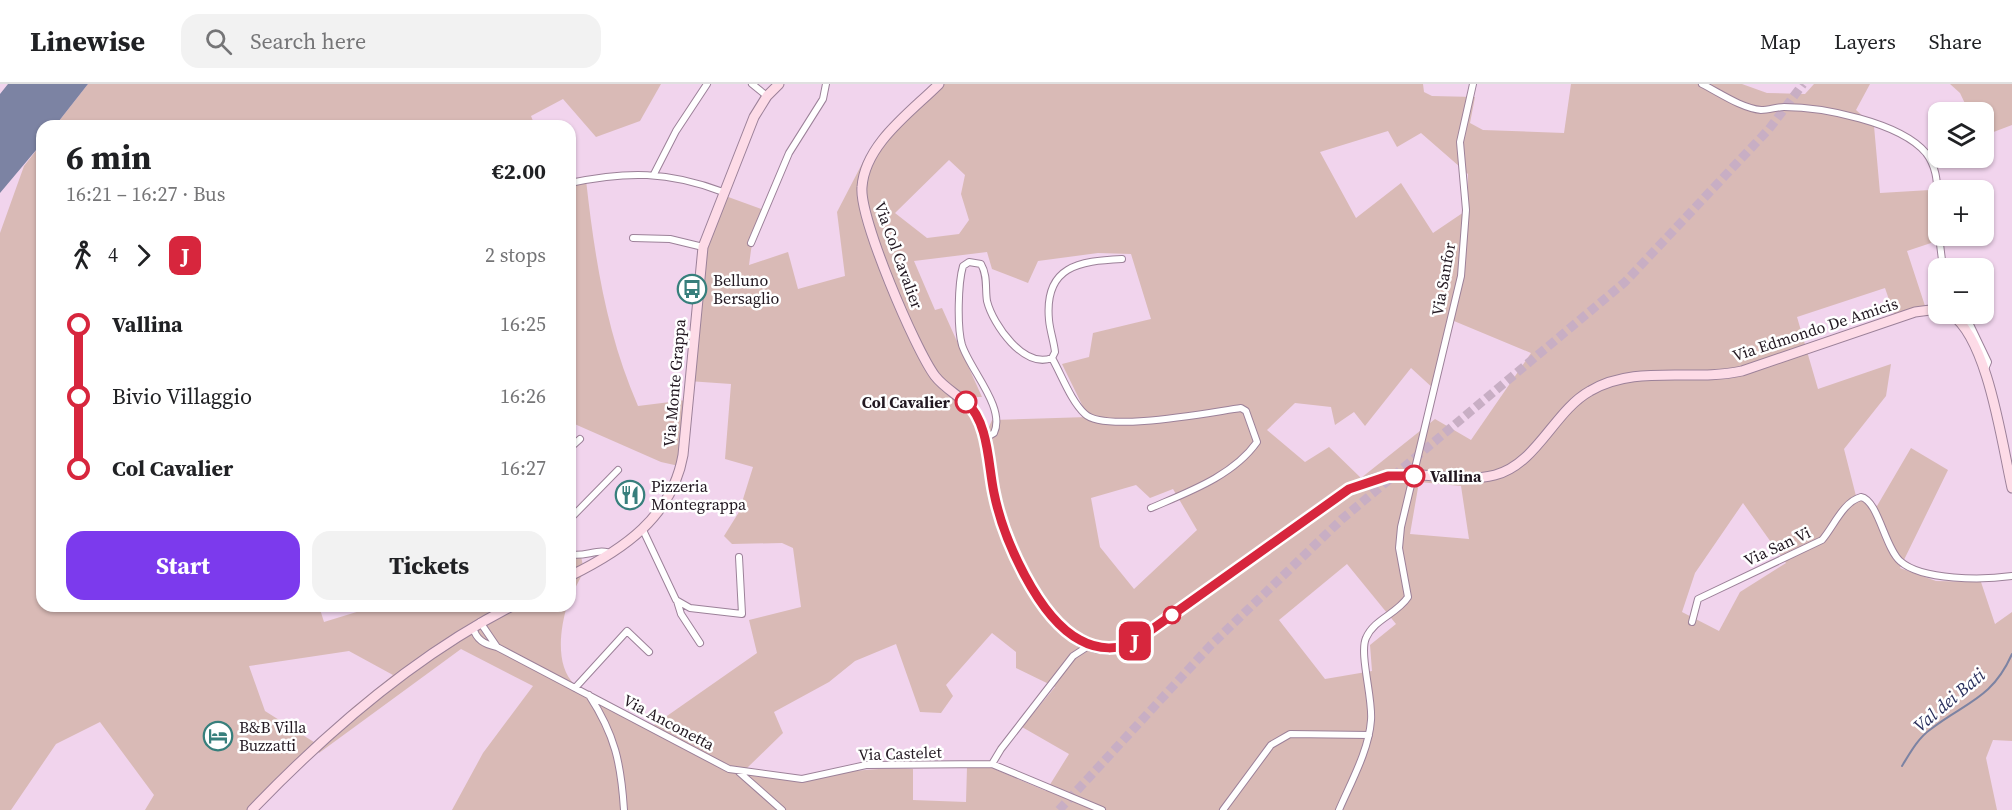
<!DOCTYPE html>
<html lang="en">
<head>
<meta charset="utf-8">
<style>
  body { margin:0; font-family:"Source Serif 4",serif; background:#f2f2f2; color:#202124; height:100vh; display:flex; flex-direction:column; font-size:22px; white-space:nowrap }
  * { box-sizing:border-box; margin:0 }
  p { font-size:20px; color:#757577 }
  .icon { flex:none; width:33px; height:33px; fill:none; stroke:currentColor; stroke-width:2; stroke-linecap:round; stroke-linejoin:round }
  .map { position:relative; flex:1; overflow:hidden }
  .panel { position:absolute; left:36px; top:36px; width:540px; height:492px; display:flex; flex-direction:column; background:#fff; border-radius:18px; box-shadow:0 2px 4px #0004 }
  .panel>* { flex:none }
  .badge { padding:0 12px; border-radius:9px; font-size:21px; line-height:39px }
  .tools { position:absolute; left:1928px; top:18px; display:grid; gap:12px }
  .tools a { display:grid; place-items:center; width:66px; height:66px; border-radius:12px; background:#fff; box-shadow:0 2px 4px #0004; font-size:30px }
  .map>.badge { position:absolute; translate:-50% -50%; box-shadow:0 0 0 3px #fff }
  .legs { display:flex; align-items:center; gap:9px; height:66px; padding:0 30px; font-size:20px }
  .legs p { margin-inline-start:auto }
  .headline { display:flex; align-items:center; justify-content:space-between; height:102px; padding:0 30px }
  h1 { font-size:33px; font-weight:700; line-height:45px }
  .button { display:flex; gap:12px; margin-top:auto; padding:12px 30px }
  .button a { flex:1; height:69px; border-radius:18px; background:#7c3aed; color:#fff; font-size:24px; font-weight:700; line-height:69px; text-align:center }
  .button a+a { background:#f2f2f2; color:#202124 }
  ul { padding:0 30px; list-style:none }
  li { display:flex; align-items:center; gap:21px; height:72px; font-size:22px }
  li i { display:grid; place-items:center; width:9px; height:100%; margin:0 8px; background:currentColor }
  li i::after { content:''; width:15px; height:15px; margin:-8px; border:4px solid; border-radius:50%; background:#fff }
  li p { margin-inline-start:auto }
  li:first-child i { background:linear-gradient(#0000 50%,currentColor 0) }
  li:last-child i { background:linear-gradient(currentColor 50%,#0000 0) }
  header { display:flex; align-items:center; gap:36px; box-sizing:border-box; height:84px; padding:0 30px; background:#fff; border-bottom:2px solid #e0e0e0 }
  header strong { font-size:28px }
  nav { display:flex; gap:33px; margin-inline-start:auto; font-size:21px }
  .search { width:420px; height:54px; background:#f2f2f2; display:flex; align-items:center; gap:15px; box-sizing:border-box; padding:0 21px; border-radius:18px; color:#757577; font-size:22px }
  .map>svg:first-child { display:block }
</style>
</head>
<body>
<header>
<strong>Linewise</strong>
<div class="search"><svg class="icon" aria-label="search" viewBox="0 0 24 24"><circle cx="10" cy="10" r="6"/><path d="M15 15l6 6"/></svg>Search here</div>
<nav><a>Map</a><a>Layers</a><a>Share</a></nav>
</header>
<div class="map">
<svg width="2012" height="726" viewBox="0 0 2012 726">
  <rect width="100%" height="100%" fill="#f1d4ed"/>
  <path fill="#d9bab6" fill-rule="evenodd" d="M 88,0 L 661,0 L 640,37 L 596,53 L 563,15 L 531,32 L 535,42 L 55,42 Z
    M 934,0 L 1423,0 L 1424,8 L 1432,12 L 1475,13 L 1470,39 L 1483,46 L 1564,49 L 1571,0 L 1742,0 L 1767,9 L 1805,10 L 1814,0 L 1870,0 L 1856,26 L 1874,42 L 1880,109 L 1930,106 L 1934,158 L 1907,167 L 1927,228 L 1896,236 L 1885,204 L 1797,233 L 1818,305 L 1891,280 L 1886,312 L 1844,365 L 1856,412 L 1877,422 L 1911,364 L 1948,386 L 1900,484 L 1936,497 L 1981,498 L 1995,540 L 2012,528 L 2012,657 L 1993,656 L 1986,674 L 1997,726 L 452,726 L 483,669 L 533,602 L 461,565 L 319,669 L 317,661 L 250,726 L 145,726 L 154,711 L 100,638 L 56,660 L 11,726 L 0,726 L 0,149 L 24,82 L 42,59 L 42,522 L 319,522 L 324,538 L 376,522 L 567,522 C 560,545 555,583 575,601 C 589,613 636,632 654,641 L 757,569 L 749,536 L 801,523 L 793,464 L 782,459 L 732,460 L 724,452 L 739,428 L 753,383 L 725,375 L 731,300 L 688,297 L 696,190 L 720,110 L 764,126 L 752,159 L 749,181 L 788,168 L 798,205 L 845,192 L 837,128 L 864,76 ZM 1388,47 L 1397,63 L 1421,49 L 1468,90 L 1467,126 L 1433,149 L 1401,99 L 1356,134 L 1320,68 ZM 949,76 L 965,91 L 961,110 L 969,136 L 959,150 L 927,154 L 895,129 ZM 987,168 L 992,185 L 1028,199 L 1038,177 L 1098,169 L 1131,170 L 1151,235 L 1093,249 L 1089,273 L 1062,280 L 1088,333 L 992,336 L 981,361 L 967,313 L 982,313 L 942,224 L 935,226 L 914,177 ZM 1454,237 L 1531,269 L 1471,356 L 1435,335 L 1361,394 L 1329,363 L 1305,378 L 1267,346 L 1295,319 L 1331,323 L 1335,341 L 1354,328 L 1365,342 L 1411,284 L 1435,306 ZM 1419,398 L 1461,402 L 1469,455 L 1410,450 ZM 1136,401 L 1150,414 L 1173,405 L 1197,446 L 1134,505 L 1100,463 L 1091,414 ZM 1743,419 L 1786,479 L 1740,508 L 1719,547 L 1682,528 L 1695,489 ZM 1347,480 L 1396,540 L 1370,561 L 1372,587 L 1325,595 L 1279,536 ZM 992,549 L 1016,568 L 1016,584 L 1055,603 L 1022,643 L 1069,670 L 1046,707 L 992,684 L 967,683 L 966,718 L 913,716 L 913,685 C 859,682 807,697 753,692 L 747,684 L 783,649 L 774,628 L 829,598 L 855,577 L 896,560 L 920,628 L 941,629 L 953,612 L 946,601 ZM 349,567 L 393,591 L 352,624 L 317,660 L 265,627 L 249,582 Z
    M 1950,0 L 2012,0 L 2012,41 L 1983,52 L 1983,28 L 1969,28 L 1960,9 Z
    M 586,96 C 595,175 606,248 638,322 L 686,316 L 679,382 L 661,378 L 570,338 L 570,99 Z
    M 570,471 L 581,472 L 584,487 L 570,514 Z"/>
  <path fill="#7c83a3" d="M 8,0 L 88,0 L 55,42 L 42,42 L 42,59 L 0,109 L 0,10 Z"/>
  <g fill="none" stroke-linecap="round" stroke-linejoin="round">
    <path stroke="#7c83a3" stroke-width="2" d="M 1902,682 C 1910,669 1918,654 1931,645 C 1966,618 1992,615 2012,570"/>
    <path stroke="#c8aec4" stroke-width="9" stroke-dasharray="9 4.5" stroke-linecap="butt" d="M 1059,726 L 1210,562 L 1342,435 L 1625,198 L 1769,45 L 1803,0"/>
    <g stroke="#9c8199" stroke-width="8">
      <path id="street" d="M 752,0 L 767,12
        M 1702,0 C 1720,9 1741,24 1761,26 C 1769,26 1777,23 1784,23 C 1822,23 1900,38 1926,69 C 1936,82 1937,96 1938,112
        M 654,90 L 676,47 L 707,0
        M 570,99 C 627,87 668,87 723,108
        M 1939,152 L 1943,184
        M 633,154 L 670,155 L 703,163
        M 751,159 L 789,69 L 823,15 L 826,0
        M 1965,230 L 1988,278 L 1985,285
        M 1052,274 C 1062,292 1071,317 1085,330 C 1105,349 1211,328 1241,324 L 1246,327 L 1257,358 C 1233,392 1188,408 1151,424
        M 984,355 L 994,349 C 1006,324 970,286 962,261 C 957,244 958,199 963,182 L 969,178 L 981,180 C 988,192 985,205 987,217 C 993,241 1024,285 1052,274 L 1055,268 C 1054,258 1050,247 1049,236 C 1044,182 1079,177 1122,175
        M 570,364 L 580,355
        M 570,435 L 618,386
        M 643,446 L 676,516 L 690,524 L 742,530 L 739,473
        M 570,470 C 583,474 601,463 611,470
        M 677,517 L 681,530 L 700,559
        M 480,538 L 497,563
        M 1692,538 L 1698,515 L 1822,456 C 1834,442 1843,418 1861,413 C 1878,416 1885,464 1900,477 C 1922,497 1984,496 2012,492
        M 473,543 C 476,556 484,560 497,563 L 729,685 L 802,695 L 866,681 L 992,680 L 1102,726
        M 575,604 L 627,547 L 649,568
        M 589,611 C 615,651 621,679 624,726
        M 992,680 L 1001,665 L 1073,572 L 1090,561
        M 739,688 L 782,726
        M 1223,726 L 1271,661 L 1290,650 L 1369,651
        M 1339,726 C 1351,698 1369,666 1371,636 C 1373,615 1359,569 1366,554 C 1374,535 1397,530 1408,513 L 1399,464 L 1401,443 L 1461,192 L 1466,126 L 1460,58 L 1473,0"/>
    </g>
    <g stroke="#9c8199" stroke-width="11">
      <path id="secondary" d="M 939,0 C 911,28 865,60 862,103 C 859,134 915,265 935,292 C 948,309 971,316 979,337 C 991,366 990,400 999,430 C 1015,480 1066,598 1137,556 L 1336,413 C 1352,404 1368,395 1386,392 C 1422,386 1459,400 1495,391 C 1537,380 1554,327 1590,307 C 1635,280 1692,298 1742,287 L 1915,228 L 1938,225
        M 1951,230 C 1988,255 2002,360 2012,404
        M 570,492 C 623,466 672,433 683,371 L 703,163 L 754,33 L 767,12 L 779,0
        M 252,726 C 326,649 416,571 512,522"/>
    </g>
    <use href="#street" stroke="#fff" stroke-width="6"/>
    <use href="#secondary" stroke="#fddbe7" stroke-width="9"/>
  </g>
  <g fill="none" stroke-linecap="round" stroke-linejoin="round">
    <g stroke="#fff" stroke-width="14">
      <path id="line-1" d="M 966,318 C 989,338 988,381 994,409 C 1003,454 1038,534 1080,556 C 1098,566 1119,567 1137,556 L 1349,405 L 1388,392 L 1414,392"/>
    </g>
    <use href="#line-1" stroke="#d7263d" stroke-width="9"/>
  </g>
  <defs>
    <g id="bus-ring" transform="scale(1.5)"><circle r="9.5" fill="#fff" stroke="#377f7c" stroke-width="1.5"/><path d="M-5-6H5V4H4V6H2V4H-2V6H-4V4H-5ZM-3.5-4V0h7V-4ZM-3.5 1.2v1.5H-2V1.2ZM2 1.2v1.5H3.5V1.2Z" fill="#377f7c"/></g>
    <g id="restaurant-ring" transform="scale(1.5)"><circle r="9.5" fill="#fff" stroke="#377f7c" stroke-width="1.5"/><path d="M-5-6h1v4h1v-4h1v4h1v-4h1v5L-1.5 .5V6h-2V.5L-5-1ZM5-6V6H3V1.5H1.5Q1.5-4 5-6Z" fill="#377f7c"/></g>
    <g id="hotel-ring" transform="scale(1.5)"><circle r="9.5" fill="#fff" stroke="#377f7c" stroke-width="1.5"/><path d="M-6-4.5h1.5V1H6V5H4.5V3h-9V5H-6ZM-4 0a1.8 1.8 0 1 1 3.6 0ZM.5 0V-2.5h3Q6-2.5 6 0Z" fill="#377f7c"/></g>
  </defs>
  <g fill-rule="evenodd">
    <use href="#bus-ring" x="692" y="205"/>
    <use href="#restaurant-ring" x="630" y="411"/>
    <use href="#hotel-ring" x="218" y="652"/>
  </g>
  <g fill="#fff" stroke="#d7263d" stroke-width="3">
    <circle cx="966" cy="318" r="10"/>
    <circle cx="1414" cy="392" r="10"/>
    <circle cx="1172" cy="531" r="8"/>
  </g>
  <g text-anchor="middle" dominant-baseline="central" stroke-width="5" stroke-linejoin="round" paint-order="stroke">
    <g font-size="16" fill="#221821" stroke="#fff">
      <text transform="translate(899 171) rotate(70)">Via Col Cavalier</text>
      <text transform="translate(1443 195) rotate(-80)">Via Sanfor</text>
      <text transform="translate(1815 245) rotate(-18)">Via Edmondo De Amicis</text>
      <text transform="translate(674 299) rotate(-85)">Via Monte Grappa</text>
      <text transform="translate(1777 462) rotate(-25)">Via San Vi</text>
      <text transform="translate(669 638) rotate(28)">Via Anconetta</text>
      <text transform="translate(900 669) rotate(-2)">Via Castelet</text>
    </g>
    <g font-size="16" fill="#221821" stroke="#fff" text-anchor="start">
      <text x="713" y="196">Belluno<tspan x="713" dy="18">Bersaglio</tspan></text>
      <text x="651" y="402">Pizzeria<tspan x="651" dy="18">Montegrappa</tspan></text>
      <text x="239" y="643">B&amp;B Villa<tspan x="239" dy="18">Buzzatti</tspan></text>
    </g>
    <g font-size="16" font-weight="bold" fill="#221821" stroke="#fff" text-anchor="end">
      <text x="950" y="318">Col Cavalier</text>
      <text x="1430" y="392" text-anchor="start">Vallina</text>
    </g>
    <g font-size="18" font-style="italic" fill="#2a305d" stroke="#fff">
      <text transform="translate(1949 616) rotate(-40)">Val dei Bati</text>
    </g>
  </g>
</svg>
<div class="tools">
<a><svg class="icon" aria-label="layers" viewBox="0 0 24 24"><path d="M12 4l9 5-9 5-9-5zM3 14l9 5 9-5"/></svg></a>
<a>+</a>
<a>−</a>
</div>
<b class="badge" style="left:1135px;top:557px;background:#d7263d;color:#fff">J</b>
<section class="panel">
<div class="headline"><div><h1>6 min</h1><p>16:21 – 16:27 · Bus</p></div><b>€2.00</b></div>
<div class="legs"><svg class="icon" aria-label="walk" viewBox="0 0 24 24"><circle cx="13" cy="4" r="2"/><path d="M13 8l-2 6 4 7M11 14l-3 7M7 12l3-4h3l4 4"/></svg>4<svg class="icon" aria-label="forward" viewBox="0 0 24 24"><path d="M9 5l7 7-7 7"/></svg><b class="badge" style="background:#d7263d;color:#fff">J</b><p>2 stops</p></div>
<ul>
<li><i style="color:#d7263d"></i><b>Vallina</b><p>16:25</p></li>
<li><i style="color:#d7263d"></i><span>Bivio Villaggio</span><p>16:26</p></li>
<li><i style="color:#d7263d"></i><b>Col Cavalier</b><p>16:27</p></li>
</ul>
<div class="button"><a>Start</a><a>Tickets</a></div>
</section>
</div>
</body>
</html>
